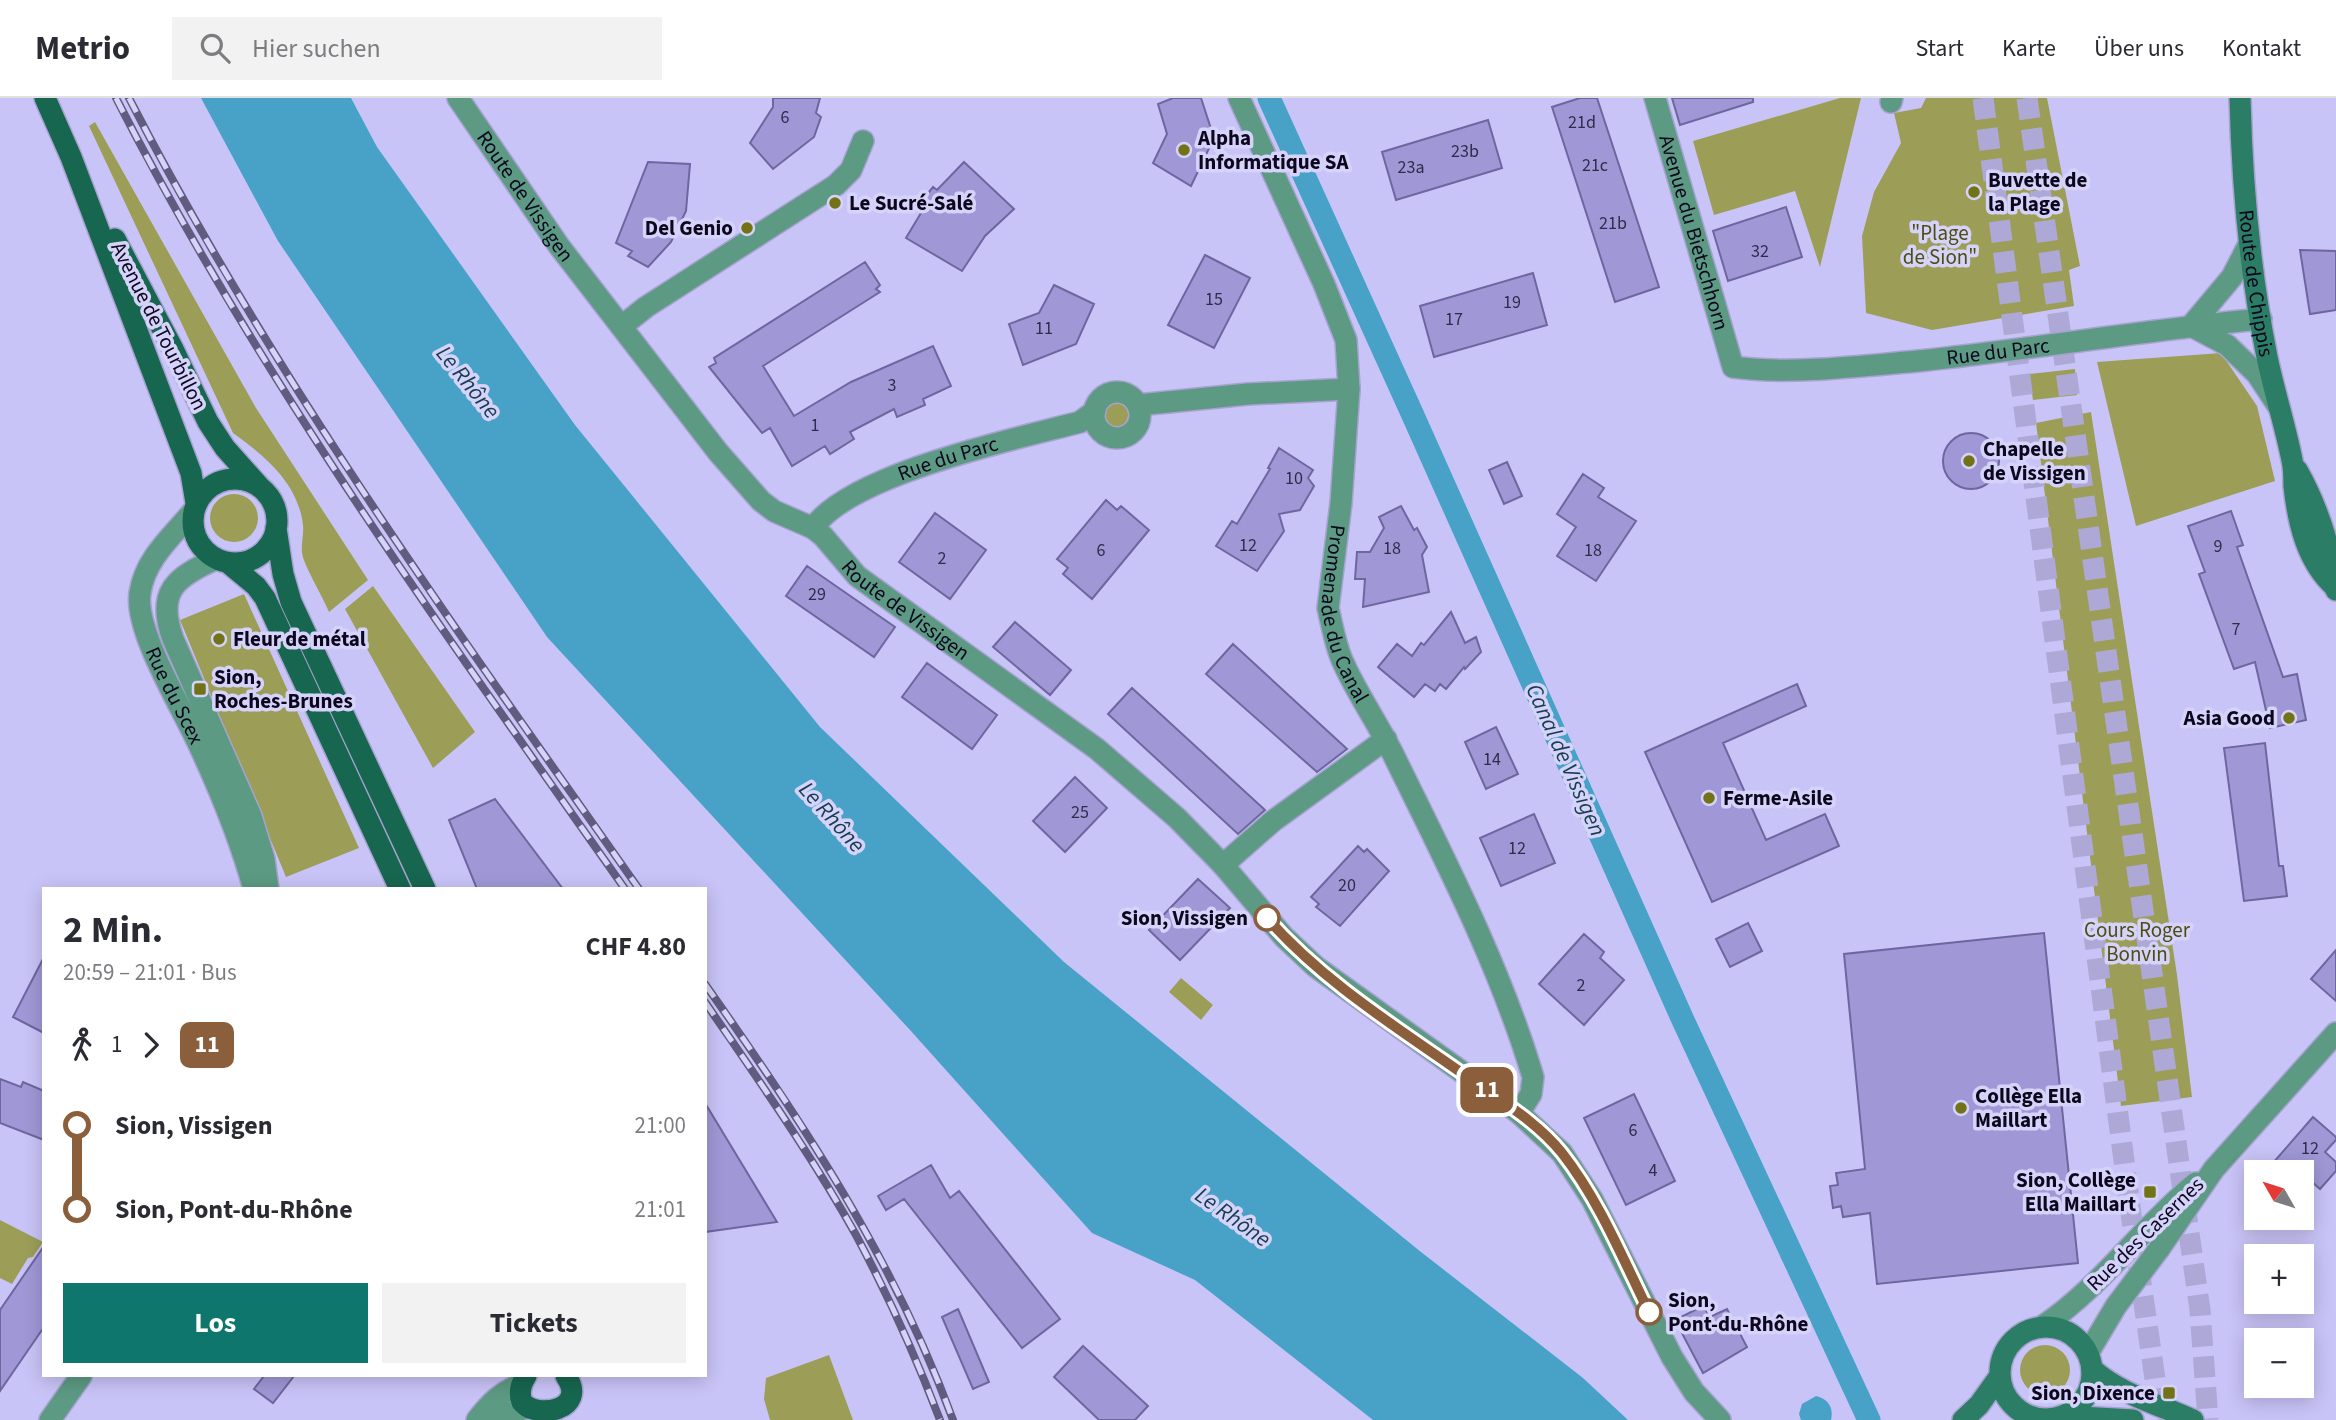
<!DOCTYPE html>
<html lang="de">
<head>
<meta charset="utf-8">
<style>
  body { margin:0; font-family:"Source Sans 3",sans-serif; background:#f2f2f3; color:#2b2b33; height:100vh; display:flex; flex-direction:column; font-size:26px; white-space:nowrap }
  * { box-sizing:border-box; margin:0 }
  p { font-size:23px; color:#7c7c81 }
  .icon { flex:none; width:38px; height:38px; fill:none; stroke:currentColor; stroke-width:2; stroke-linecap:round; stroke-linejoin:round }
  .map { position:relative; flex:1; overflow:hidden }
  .panel { position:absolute; left:42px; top:789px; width:665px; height:490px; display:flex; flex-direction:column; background:#fff; border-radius:0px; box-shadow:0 4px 18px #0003 }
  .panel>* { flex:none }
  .badge { padding:0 14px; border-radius:10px; font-size:24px; line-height:46px }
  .needle { width:46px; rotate:309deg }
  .buttons { position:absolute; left:2244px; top:1062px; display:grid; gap:14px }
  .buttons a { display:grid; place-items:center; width:70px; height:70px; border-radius:0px; background:#fff; box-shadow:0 4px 18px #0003; font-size:35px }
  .map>.badge { position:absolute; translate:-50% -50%; box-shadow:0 0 0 4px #fff }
  .legs { display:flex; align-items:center; gap:10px; height:77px; padding:0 21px; font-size:23px }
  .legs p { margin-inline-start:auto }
  .overview { display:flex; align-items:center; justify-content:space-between; height:119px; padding:0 21px }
  h1 { font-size:38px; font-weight:700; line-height:52px }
  .button { display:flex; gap:14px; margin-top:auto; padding:14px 21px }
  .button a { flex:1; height:80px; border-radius:0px; background:#0f766e; color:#fff; font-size:28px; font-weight:700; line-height:80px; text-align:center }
  .button a+a { background:#f2f2f3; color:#2b2b33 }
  ul { padding:0 21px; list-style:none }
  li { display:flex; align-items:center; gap:24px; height:84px; font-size:26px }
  li i { display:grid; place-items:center; width:10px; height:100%; margin:0 9px; background:currentColor }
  li i::after { content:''; width:18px; height:18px; margin:-9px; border:5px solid; border-radius:50%; background:#fff }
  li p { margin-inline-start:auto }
  li:first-child i { background:linear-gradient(#0000 50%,currentColor 0) }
  li:last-child i { background:linear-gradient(currentColor 50%,#0000 0) }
  header { display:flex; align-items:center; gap:42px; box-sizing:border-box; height:98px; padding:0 35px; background:#fff; border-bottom:2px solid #e1e1e2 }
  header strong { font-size:33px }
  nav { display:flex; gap:38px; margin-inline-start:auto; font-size:24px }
  .search { width:490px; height:63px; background:#f2f2f3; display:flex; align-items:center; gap:18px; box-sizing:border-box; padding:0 24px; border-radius:0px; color:#7c7c81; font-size:26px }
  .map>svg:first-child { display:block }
</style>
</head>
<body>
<header>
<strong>Metrio</strong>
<div class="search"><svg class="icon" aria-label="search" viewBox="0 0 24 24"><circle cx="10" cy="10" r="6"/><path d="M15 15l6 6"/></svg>Hier suchen</div>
<nav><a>Start</a><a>Karte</a><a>Über uns</a><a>Kontakt</a></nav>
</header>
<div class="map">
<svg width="2336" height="1322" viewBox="0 0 2336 1322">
  <rect width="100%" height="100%" fill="#c9c4f7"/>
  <path fill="#9c9e58" d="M 1840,0 L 1861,0 L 1820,169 L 1795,93 L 1714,117 L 1693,43 Z
    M 1926,0 L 2047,0 L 2080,168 L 2069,172 L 2074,208 L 1932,232 L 1866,215 L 1862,138 L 1874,94 L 1901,45 L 1894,15 L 1921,10 Z
    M 95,24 L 256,310 L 368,482 L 329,514 C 323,499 304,468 302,455 C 301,446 304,436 303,427 C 298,385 265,358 233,335 L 89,28 Z
    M 2221,255 L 2257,308 L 2275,383 L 2136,428 L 2097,264 Z
    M 2075,271 L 2077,297 L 2033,302 L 2029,276 Z
    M1104 317a12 12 0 1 1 24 0a12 12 0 1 1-24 0Z
    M 2091,314 L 2177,877 L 2192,999 L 2121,1008 L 2036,325 Z
    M210 420a24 24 0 1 1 48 0a24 24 0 1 1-48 0Z
    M 373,488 L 475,634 L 433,670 L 345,511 Z
    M 244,496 L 359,750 L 286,779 L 180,522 Z
    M 1181,880 L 1213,907 L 1201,922 L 1169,894 Z
    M 0,1122 L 43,1144 L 33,1159 L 28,1160 L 12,1186 L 0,1180 Z
    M2020 1272a25 25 0 1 1 50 0a25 25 0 1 1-50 0Z
    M 829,1257 L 853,1322 L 770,1322 L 764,1301 L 766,1280 Z"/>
  <path fill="#48a2c8" d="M 201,0 L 351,0 L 377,49 L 575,327 L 820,629 L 1064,864 L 1421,1154 L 1583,1280 L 1628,1322 L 1373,1322 L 1195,1182 L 1092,1135 L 910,932 L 547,539 L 278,143 Z
    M 1816,1298 C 1828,1301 1834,1309 1831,1322 L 1801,1322 L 1799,1316 L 1802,1306 Z"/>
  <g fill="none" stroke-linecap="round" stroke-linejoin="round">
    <path stroke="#48a2c8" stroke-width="23" d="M 1269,0 L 1411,313 L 1682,920 L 1869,1322"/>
  </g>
  <path fill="#a098d6" stroke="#6e669f" stroke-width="2" d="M 773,0 L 820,0 L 816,15 L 821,19 L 814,39 L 773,71 L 750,45 L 773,9 Z
    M 1173,0 L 1201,0 L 1214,40 L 1191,88 L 1153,65 L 1167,36 L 1158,6 Z
    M 1580,0 L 1597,0 L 1659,189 L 1615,204 L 1552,9 Z
    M 1672,0 L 1753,0 L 1753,4 L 1680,27 Z
    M 1488,22 L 1502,70 L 1396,102 L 1382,54 Z
    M 648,64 L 690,66 L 686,113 L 671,144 L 648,169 L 628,158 L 632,153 L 616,145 Z
    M 964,64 L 1014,111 L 985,138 L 962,173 L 906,140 L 927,105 L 924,100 L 933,89 L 937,92 Z
    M 1786,109 L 1802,159 L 1728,183 L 1713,133 Z
    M 2300,152 L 2336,153 L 2336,212 L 2310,216 Z
    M 1205,157 L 1250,180 L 1214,250 L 1168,227 Z
    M 865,164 L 880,187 L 876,191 L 880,194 L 763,268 L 794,318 L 851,284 L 933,248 L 951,288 L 923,301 L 925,307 L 897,319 L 894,311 L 850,334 L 854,341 L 830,356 L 825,348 L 792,368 L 770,330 L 762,335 L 709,269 L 716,265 L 714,260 Z
    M 1533,175 L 1547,227 L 1434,259 L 1420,208 Z
    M 1054,187 L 1094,206 L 1076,246 L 1023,267 L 1009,226 L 1039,215 Z
    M1943 363a28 28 0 1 1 56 0a28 28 0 1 1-56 0Z
    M 1279,350 L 1313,372 L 1308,380 L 1314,388 L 1300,412 L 1279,416 L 1284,433 L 1257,473 L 1216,448 L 1232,423 L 1237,426 L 1270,371 L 1268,370 Z
    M 1507,364 L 1522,398 L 1504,406 L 1489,372 Z
    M 1583,376 L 1604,390 L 1598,399 L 1636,423 L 1596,483 L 1557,458 L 1576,429 L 1557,416 Z
    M 1106,402 L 1117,412 L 1121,408 L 1149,432 L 1092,501 L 1063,476 L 1068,470 L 1057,461 Z
    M 1401,408 L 1414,432 L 1417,430 L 1427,449 L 1422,457 L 1429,494 L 1363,509 L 1365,481 L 1355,481 L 1357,454 L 1370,454 L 1384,430 L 1379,419 Z
    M 2231,413 L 2243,447 L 2237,449 L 2283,579 L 2297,576 L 2306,622 L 2270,630 L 2255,564 L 2234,571 L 2199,476 L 2205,474 L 2188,428 Z
    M 935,415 L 986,452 L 950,501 L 899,464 Z
    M 807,468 L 895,529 L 874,559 L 786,498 Z
    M 1451,514 L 1465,545 L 1476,539 L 1481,554 L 1465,571 L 1464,569 L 1446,591 L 1440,586 L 1435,593 L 1425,586 L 1414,599 L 1378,569 L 1397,546 L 1412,558 L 1421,545 L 1424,547 Z
    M 1015,524 L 1071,572 L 1050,597 L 993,549 Z
    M 1233,546 L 1347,651 L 1317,674 L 1206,576 Z
    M 927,565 L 997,617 L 972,651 L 902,599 Z
    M 1797,586 L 1806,608 L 1723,645 L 1766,742 L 1825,716 L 1839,748 L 1712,804 L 1645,654 Z
    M 1132,590 L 1265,712 L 1238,736 L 1108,616 Z
    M 1496,629 L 1518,676 L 1486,691 L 1465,644 Z
    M 2265,645 L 2279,768 L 2283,768 L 2287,798 L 2244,803 L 2224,650 Z
    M 1075,679 L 1107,710 L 1065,754 L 1033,723 Z
    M 495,701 L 563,791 L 477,791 L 449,722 Z
    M 1534,716 L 1555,765 L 1501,788 L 1480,740 Z
    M 1358,748 L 1364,754 L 1367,751 L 1389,773 L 1340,828 L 1316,809 L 1319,806 L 1311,799 Z
    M 1198,781 L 1230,810 L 1180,862 L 1149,832 Z
    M 1748,825 L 1762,853 L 1730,869 L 1716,841 Z
    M 2044,835 L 2078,1165 L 1877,1186 L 1870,1115 L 1843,1119 L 1841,1108 L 1833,1110 L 1830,1088 L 1838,1087 L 1836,1075 L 1865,1071 L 1844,856 Z
    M 1584,836 L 1604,854 L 1600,860 L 1624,882 L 1584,927 L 1539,886 Z
    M 2336,852 L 2336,903 L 2311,881 Z
    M 44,859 L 44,935 L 13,919 Z
    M 0,981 L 21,989 L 23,984 L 44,993 L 44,1042 L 0,1025 Z
    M 1634,996 L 1675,1083 L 1626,1107 L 1584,1020 Z
    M 705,1005 L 777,1124 L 705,1134 Z
    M 2313,1019 L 2336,1039 L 2336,1042 L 2325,1054 L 2336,1064 L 2336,1073 L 2320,1091 L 2301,1074 L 2282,1074 L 2272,1066 Z
    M 931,1067 L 950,1100 L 959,1093 L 1060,1221 L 1022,1250 L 904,1101 L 886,1112 L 878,1098 Z
    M 44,1148 L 44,1229 L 0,1293 L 0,1212 Z
    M 1703,1208 L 1710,1219 L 1727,1211 L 1747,1249 L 1703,1275 L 1675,1222 Z
    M 958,1211 L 989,1284 L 973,1291 L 942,1219 Z
    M 1083,1248 L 1148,1308 L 1135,1322 L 1099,1322 L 1054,1279 Z
    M 264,1278 L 294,1278 L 273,1305 L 254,1291 Z"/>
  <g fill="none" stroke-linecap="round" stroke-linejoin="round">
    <path stroke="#ada8d6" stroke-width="21" stroke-dasharray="21 10" stroke-linecap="butt" d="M 1983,0 L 2132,1123 L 2161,1322
      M 2027,0 L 2200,1212 L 2208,1322"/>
    <g stroke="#a7a2d0" stroke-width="24">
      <g id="street">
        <path id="s1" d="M 458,0 L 559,148 L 718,354 L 761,403 L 774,413 L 813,430 L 823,438 L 857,478 L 1097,651 L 1177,720 L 1223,767 L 1284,839 L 1316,869 L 1519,1015 L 1562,1055 L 1592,1101 L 1672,1259 L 1694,1294 L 1720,1322"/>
        <path id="s2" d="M 1239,0 L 1324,186 L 1346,242 L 1349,291 L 1341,405 L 1328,510 C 1332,527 1335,546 1342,562 C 1356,594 1377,624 1393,656 C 1444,760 1500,868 1533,979 L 1531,996 L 1519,1015"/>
        <path id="s3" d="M 1655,0 L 1733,269 C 1789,277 1861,268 1918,263 C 2033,251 2146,232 2261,221"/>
        <path d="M 1891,4 L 1892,0"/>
        <path d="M 622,228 L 646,209 L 836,87 L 851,72 L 863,43"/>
        <path d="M 2191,228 L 2227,247 L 2257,276 L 2278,308"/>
        <path d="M 2191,228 L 2232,179 L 2249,146"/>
        <circle cx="1117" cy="317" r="23"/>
        <path d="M 1138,307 L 1248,296 L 1349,291"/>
        <path id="s4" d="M 194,412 C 173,438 145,460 140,495 C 134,533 183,611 199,647 C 221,694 240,741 254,791"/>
        <path id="s5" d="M 813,430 C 850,376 1015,341 1080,324 L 1095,313"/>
        <path d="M 216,461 C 175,479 156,494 173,541 L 251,718 L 264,761 L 268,791"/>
        <path d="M 1223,767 L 1273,723 L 1386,641"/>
        <path d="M 2043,1228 C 2101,1189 2142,1129 2196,1085"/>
        <path d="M 2088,1255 L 2116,1208 L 2159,1151 L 2214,1071 L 2336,935"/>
        <path d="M 50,1322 L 81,1278"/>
        <path d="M 477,1322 C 490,1305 501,1294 521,1286"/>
        <path d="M 487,1322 L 526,1310"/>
      </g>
    </g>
    <g stroke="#a7a2d0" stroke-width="24">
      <g id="secondary">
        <path id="s6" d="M 2240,0 C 2242,87 2250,174 2267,259 C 2274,293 2285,327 2292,362 C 2294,371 2294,380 2294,388 C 2298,425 2307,464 2335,489"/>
        <path d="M 2297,372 C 2314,402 2326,436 2333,470 C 2334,477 2334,485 2336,492"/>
        <circle cx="2046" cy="1275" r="46"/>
        <path d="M 2092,1271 C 2120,1296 2160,1307 2193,1322"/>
        <path d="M 2063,1318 L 2133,1322"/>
        <path d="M 1963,1322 L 1979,1307 L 1999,1279"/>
      </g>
    </g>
    <g stroke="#a7a2d0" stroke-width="24">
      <path id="primary" d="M 45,0 L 71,59 L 191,375 L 196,405
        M 115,141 L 173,251 L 208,324 L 225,350 L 259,388
        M193 423a42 42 0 1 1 84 0a42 42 0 1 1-84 0Z
        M 276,430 L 283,476 L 291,504 L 425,791
        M 227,464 L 256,488 L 265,500 L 400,791
        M 526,1278 C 521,1286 518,1294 522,1304 C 536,1322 589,1312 566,1278"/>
    </g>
    <use href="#street" stroke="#5c9a84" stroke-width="21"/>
    <use href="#secondary" stroke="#2c7d65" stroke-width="21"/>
    <use href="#primary" stroke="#176650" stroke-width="21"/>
    <g stroke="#615c7f" stroke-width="8">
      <path id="rail" d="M 116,0 C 259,280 444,534 625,791
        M 129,0 C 273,280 458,534 639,791
        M 705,886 C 803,1025 894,1161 953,1322
        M 705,904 C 757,980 811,1056 856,1137 C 888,1197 916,1259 940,1322"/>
    </g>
    <use href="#rail" stroke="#d6d3fa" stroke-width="5" stroke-dasharray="16" stroke-linecap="butt"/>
  </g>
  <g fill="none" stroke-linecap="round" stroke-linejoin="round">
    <g stroke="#fff" stroke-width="16">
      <path id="line-1" d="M 1267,820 C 1326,887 1403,933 1476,985 C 1506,1006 1539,1026 1562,1055 C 1599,1102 1623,1161 1649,1214"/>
    </g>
    <use href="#line-1" stroke="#8b5e3c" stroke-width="10"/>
  </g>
  <g fill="#727217" stroke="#d6d3fa" stroke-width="2.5">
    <circle cx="1184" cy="52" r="7"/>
    <circle cx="1974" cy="94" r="7"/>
    <circle cx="835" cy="105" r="7"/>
    <circle cx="747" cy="130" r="7"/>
    <circle cx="1969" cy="363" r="7"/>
    <circle cx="219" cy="541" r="7"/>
    <rect x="193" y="584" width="14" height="14" rx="3.5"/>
    <circle cx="2289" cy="620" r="7"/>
    <circle cx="1709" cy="700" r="7"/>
    <circle cx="1961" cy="1010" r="7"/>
    <rect x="2143" y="1087" width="14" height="14" rx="3.5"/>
    <rect x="2162" y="1288" width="14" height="14" rx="3.5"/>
  </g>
  <g fill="#fff" stroke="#8b5e3c" stroke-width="3.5">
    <circle cx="1267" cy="820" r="12"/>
    <circle cx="1649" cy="1214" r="12"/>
  </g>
  <g text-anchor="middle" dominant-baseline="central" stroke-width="7" stroke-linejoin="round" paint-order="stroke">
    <g font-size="18" fill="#312b4b">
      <text x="785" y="19">6</text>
      <text x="1582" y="24">21d</text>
      <text x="1465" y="53">23b</text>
      <text x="1595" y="67">21c</text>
      <text x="1411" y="69">23a</text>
      <text x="1613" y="125">21b</text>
      <text x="1760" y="153">32</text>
      <text x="1214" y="201">15</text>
      <text x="1512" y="204">19</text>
      <text x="1454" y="221">17</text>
      <text x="1044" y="230">11</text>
      <text x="892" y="287">3</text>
      <text x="815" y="327">1</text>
      <text x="1294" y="380">10</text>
      <text x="1248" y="447">12</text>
      <text x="2218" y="448">9</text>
      <text x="1392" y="450">18</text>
      <text x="1101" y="452">6</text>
      <text x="1593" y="452">18</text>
      <text x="942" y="460">2</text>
      <text x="817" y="496">29</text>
      <text x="2236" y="531">7</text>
      <text x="1492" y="661">14</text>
      <text x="1080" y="714">25</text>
      <text x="1517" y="750">12</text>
      <text x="1347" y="787">20</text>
      <text x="1581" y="887">2</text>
      <text x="1633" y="1032">6</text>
      <text x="2310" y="1050">12</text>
      <text x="1653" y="1072">4</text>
    </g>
    <g font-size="21" font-weight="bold" fill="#0c071d" stroke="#d6d3fa" text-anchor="start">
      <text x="1198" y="40">Alpha<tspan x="1198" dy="24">Informatique SA</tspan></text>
      <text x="1988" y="82">Buvette de<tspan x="1988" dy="24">la Plage</tspan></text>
      <text x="849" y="105">Le Sucré-Salé</text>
      <text x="733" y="130" text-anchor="end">Del Genio</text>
      <text x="1983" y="351">Chapelle<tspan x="1983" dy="24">de Vissigen</tspan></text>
      <text x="233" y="541">Fleur de métal</text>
      <text x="214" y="579">Sion,<tspan x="214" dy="24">Roches-Brunes</tspan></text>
      <text x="2275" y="620" text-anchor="end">Asia Good</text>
      <text x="1723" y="700">Ferme-Asile</text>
      <text x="1975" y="998">Collège Ella<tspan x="1975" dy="24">Maillart</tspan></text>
      <text x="2136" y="1082" text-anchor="end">Sion, Collège<tspan x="2136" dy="24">Ella Maillart</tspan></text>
      <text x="2155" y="1295" text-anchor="end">Sion, Dixence</text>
    </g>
    <g font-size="21" fill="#0c071d" stroke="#d6d3fa">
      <text stroke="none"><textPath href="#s1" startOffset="119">Route de Vissigen</textPath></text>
      <text stroke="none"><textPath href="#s3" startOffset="140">Avenue du Bietschhorn</textPath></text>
      <text stroke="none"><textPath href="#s6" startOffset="186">Route de Chippis</textPath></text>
      <text transform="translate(159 228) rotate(63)">Avenue de Tourbillon</text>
      <text stroke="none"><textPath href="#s3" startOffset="546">Rue du Parc</textPath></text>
      <text stroke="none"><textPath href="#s5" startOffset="154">Rue du Parc</textPath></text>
      <text stroke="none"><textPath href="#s1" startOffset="688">Route de Vissigen</textPath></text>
      <text stroke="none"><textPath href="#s2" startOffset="542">Promenade du Canal</textPath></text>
      <text stroke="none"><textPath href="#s4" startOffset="210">Rue du Scex</textPath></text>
      <text transform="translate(2145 1136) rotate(-44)">Rue des Casernes</text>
    </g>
    <g font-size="21" fill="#4d4d11" stroke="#d6d3fa">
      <text x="1940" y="135">"Plage<tspan x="1940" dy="24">de Sion"</tspan></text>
      <text x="2137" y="832">Cours Roger<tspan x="2137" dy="24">Bonvin</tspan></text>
    </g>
    <g font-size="21" font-weight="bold" fill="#0c071d" stroke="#d6d3fa" text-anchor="end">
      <text x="1248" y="820">Sion, Vissigen</text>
      <text x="1668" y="1202" text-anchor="start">Sion,<tspan x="1668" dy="24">Pont-du-Rhône</tspan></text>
    </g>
    <g font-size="23" font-style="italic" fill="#163d4e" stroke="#d6d3fa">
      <text transform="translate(468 284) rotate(51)">Le Rhône</text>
      <text transform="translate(1566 662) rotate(66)">Canal de Vissigen</text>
      <text transform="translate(832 719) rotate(48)">Le Rhône</text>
      <text transform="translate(1233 1119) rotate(35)">Le Rhône</text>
    </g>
  </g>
</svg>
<div class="buttons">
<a><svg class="needle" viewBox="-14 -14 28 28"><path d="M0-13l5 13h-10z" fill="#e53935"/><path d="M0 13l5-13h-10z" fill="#7c7c81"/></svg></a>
<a>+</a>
<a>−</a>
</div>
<b class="badge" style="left:1487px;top:992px;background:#8b5e3c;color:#fff">11</b>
<section class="panel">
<div class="overview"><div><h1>2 Min.</h1><p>20:59 – 21:01 · Bus</p></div><b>CHF 4.80</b></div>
<div class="legs"><svg class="icon" aria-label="walk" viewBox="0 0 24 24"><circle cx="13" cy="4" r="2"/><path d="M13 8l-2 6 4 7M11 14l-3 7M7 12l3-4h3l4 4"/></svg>1<svg class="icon" aria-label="forward" viewBox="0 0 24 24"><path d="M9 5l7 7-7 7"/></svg><b class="badge" style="background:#8b5e3c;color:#fff">11</b></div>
<ul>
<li><i style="color:#8b5e3c"></i><b>Sion, Vissigen</b><p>21:00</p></li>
<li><i style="color:#8b5e3c"></i><b>Sion, Pont-du-Rhône</b><p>21:01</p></li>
</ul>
<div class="button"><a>Los</a><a>Tickets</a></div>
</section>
</div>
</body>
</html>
